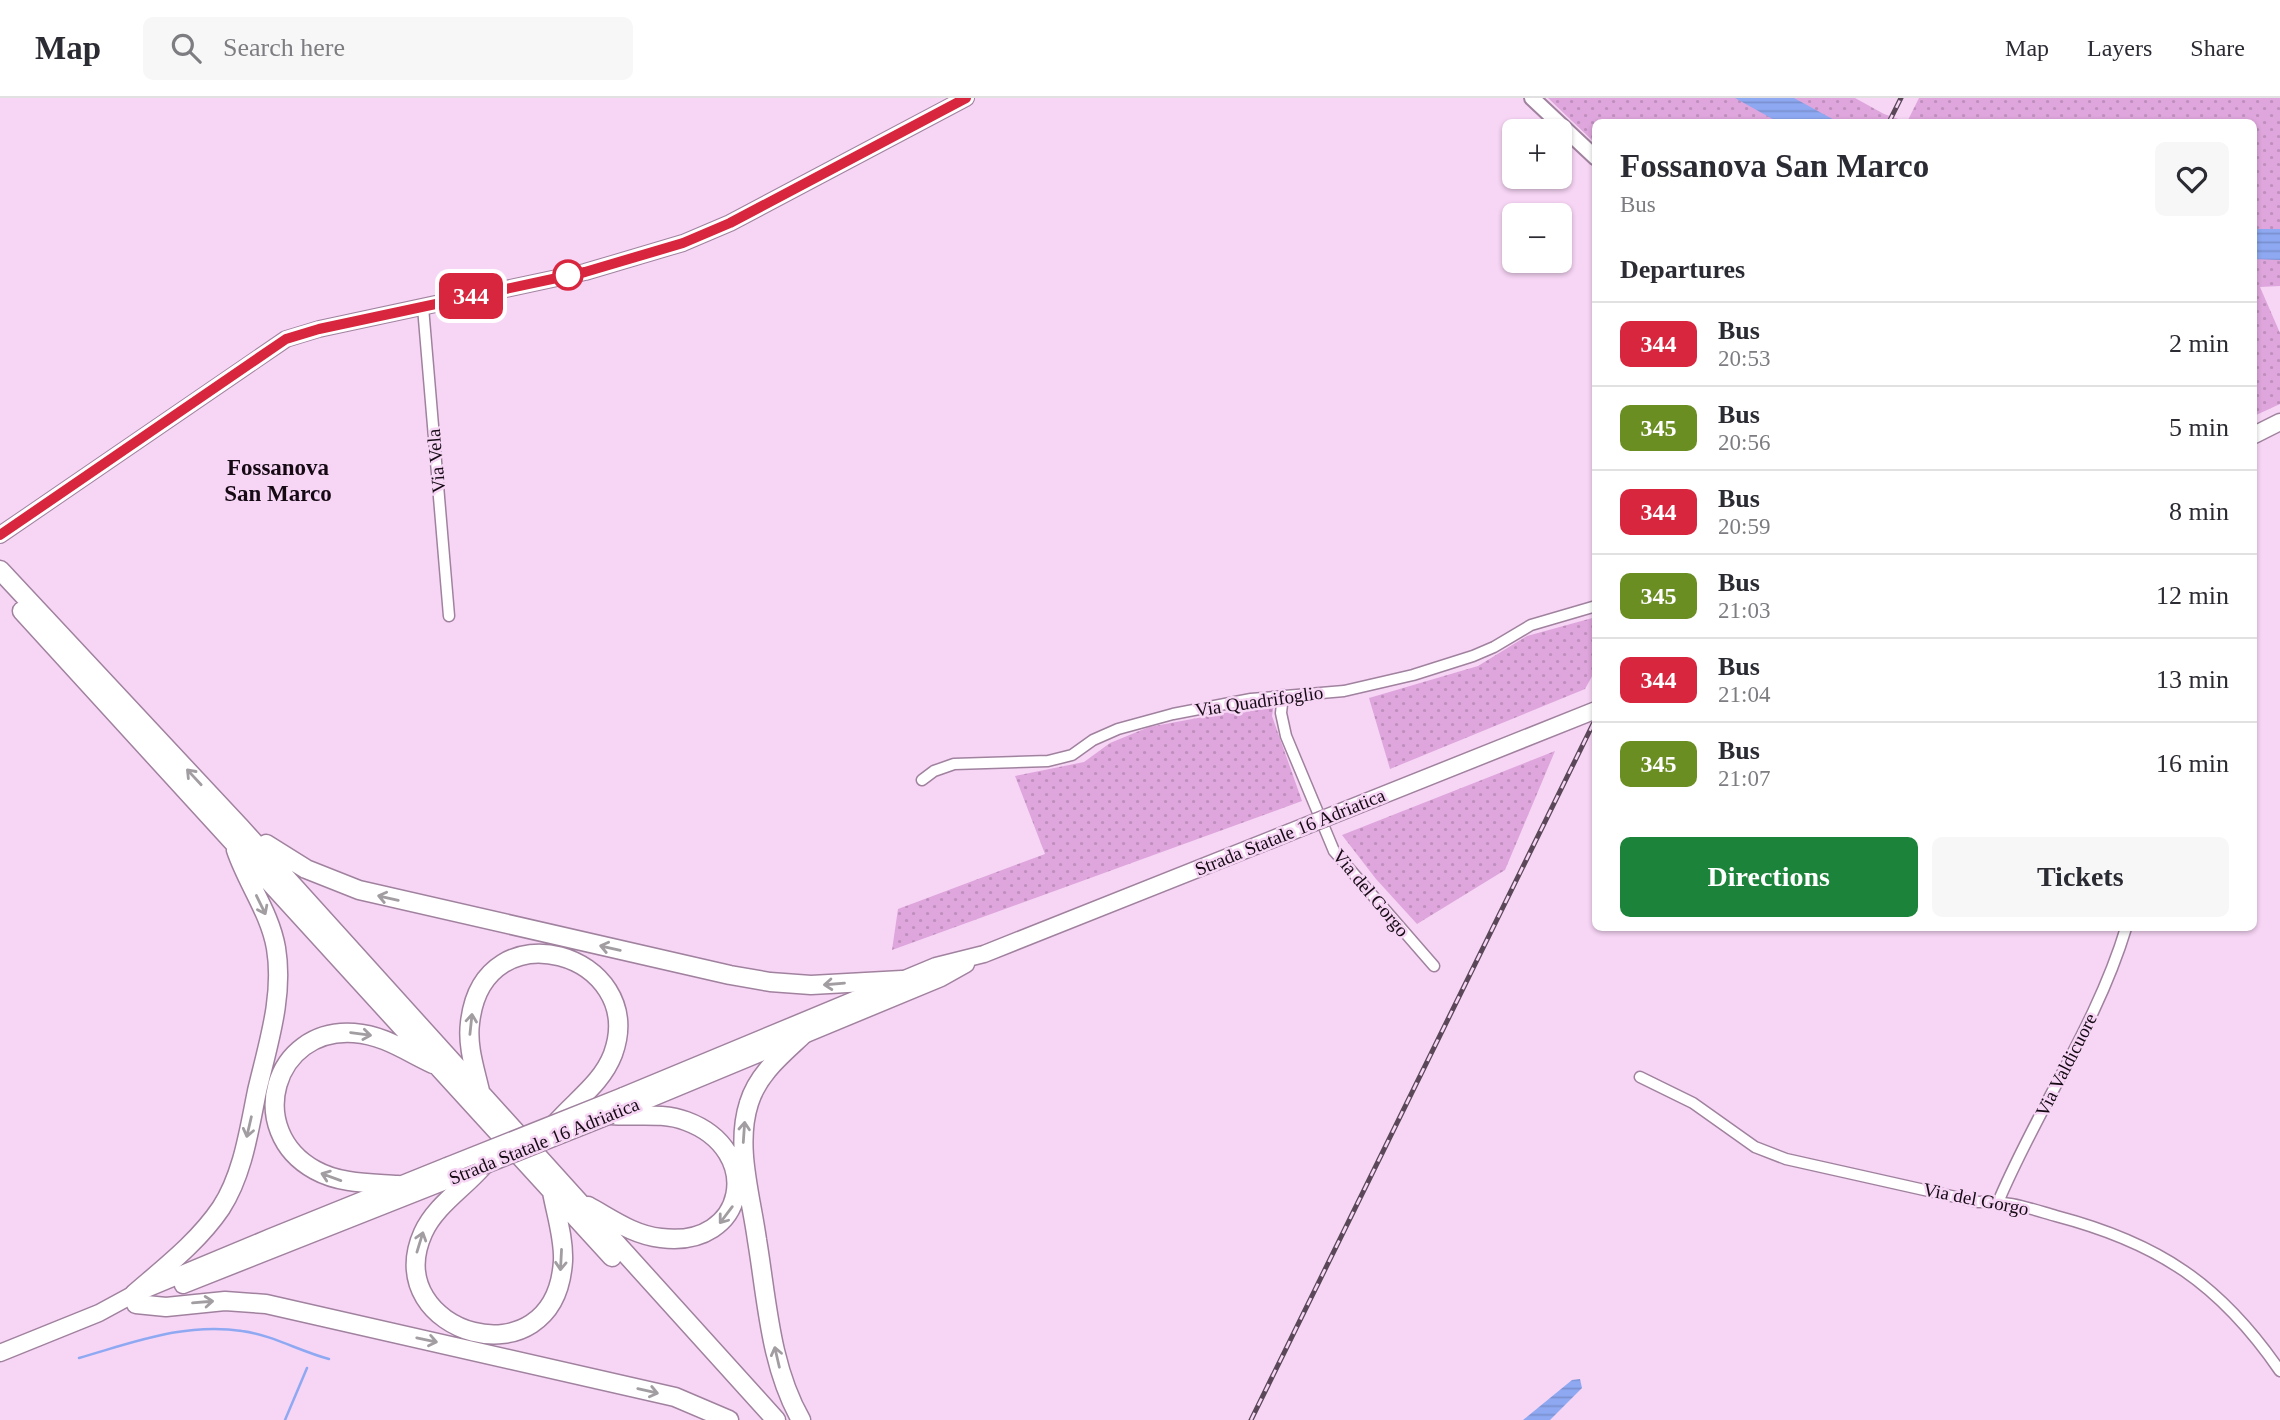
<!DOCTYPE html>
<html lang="en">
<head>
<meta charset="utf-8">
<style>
  body { margin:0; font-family:Georgia,serif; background:#f7f7f7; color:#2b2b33; height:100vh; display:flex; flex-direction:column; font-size:26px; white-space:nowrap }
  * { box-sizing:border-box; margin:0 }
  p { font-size:23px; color:#7c7c81 }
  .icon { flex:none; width:38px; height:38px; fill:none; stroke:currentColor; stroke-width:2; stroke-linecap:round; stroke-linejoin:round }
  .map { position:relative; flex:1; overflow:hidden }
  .sheet { position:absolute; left:1592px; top:21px; width:665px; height:812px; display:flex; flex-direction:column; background:#fff; border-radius:10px; box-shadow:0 2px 5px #0004 }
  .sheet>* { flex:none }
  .badge { padding:0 14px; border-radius:10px; font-size:24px; line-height:46px }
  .controls { position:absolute; left:1502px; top:21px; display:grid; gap:14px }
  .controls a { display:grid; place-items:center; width:70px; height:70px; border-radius:10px; background:#fff; box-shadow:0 2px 5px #0004; font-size:35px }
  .map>.badge { position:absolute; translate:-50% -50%; box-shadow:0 0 0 4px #fff }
  h2 { padding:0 28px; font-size:26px; line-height:63px }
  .round { display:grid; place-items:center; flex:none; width:74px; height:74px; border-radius:10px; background:#f7f7f7 }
  .overview { display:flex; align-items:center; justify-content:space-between; height:119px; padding:0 28px }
  h1 { font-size:33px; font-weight:800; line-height:52px }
  .primary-button { display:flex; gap:14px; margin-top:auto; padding:14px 28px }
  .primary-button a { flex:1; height:80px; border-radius:10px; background:#1b843a; color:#fff; font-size:28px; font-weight:800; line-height:80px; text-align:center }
  .primary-button a+a { background:#f7f7f7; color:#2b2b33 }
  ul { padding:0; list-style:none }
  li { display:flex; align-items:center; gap:21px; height:84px; padding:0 28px; border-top:2px solid #e1e1e2 }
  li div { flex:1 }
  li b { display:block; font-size:26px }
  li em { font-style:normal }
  li .badge { min-width:77px; font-weight:700; text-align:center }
  header { display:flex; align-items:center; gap:42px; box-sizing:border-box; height:98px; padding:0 35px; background:#fff; border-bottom:2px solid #e1e1e2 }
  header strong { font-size:33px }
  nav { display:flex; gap:38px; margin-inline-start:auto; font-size:24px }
  .search { width:490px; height:63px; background:#f7f7f7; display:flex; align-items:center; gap:18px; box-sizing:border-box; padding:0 24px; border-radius:10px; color:#7c7c81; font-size:26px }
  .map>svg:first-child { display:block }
</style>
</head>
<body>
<header>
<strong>Map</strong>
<div class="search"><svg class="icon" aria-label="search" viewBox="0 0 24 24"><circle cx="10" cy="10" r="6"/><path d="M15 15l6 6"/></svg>Search here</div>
<nav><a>Map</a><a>Layers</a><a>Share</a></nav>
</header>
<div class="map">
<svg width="2280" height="1322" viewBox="0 0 2280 1322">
  <defs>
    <pattern id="grass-dots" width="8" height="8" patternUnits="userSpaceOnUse" patternTransform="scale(1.75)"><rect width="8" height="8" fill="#dea6dc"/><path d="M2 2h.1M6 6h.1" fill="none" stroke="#be8ebc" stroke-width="1.8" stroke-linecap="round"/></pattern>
    <pattern id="water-rules" width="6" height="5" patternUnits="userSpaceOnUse" patternTransform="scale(1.75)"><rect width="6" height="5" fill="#8ea9f2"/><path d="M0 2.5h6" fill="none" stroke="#7a90cf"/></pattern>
  </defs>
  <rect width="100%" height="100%" fill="#f7d5f5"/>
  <path fill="url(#grass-dots)" d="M 1548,0 L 1855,0 L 1884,16 L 1907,24 L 1919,0 L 2280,0 L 2280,188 L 2260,189 L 2280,235 L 2280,306 L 2254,318 L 2254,24 L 1596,24 L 1596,46 Z
    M 1596,519 L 1596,571 L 1585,591 L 1390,671 L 1369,600 L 1478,568 L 1527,538 Z
    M 1274,606 L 1272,618 L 1302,703 L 892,852 L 898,811 L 1045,756 L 1015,678 L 1084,664 L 1110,645 L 1149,629 Z
    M 1555,653 L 1505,772 L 1417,826 L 1376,781 L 1342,737 Z"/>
  <path fill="url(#water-rules)" d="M 1735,0 L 1794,0 L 1838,24 L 1778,24 Z
    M 2254,131 L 2280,131 L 2280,162 L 2254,161 Z
    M 1580,1281 L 1582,1290 L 1550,1322 L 1523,1322 L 1572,1282 Z"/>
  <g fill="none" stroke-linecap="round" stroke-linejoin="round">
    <path stroke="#8ea9f2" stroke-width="2.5" d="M 79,1260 C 132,1245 185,1224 242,1233 C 272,1237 299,1253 329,1261
      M 285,1322 L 307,1270"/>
    <g stroke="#a0829f" stroke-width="13">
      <path id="minor" d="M 423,209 L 449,518
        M 1283,597 L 1281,615 L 1286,638 L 1334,753 L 1434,868
        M 922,682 L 934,673 L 954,666 L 1048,663 L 1072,657 L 1093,642 L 1118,631 L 1173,616 L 1251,601 L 1344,593 L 1413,577 L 1473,558 L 1494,549 L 1531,527 L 1596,508
        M 1640,979 L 1693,1005 L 1755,1049 L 1786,1061 L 1978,1104 C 2007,1102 2028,1110 2056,1118 C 2159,1145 2220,1186 2280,1273
        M 1999,1102 C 2038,1010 2097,926 2126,830"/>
    </g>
    <g stroke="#a0829f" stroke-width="18">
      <path id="secondary" d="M 1532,0 L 1596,60
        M 0,437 L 286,241 L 319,231 L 585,174 L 683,145 L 730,125 L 966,0"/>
    </g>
    <g stroke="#a0829f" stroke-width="19">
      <path id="primary" d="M 2254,337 L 2280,324
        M 623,998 L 936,868 L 984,856 L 1288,735
        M 611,1017 L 941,880 L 966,866
        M 183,1187 L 481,1069
        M 0,1255 L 99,1215 L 134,1196 L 271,1139 L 447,1068"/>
    </g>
    <g stroke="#a0829f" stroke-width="21">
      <path id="motorway" d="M 0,472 L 240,729 L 776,1322
        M 22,513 L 612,1159
        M 266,746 L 306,771 L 359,792 L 730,877 L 770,884 L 811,887 L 902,882
        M 480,993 C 475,971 467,948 470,925 C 483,806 649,856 613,956 C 602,985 576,1002 556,1025
        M 483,1068 C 464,1090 435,1108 423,1135 C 378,1235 555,1289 563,1163 C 564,1140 556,1116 552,1094
        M 398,1087 C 370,1085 340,1086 315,1072 C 244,1033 273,929 354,935 C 384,937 407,954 433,966
        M 588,1108 C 612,1121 633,1137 661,1140 C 747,1151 765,1052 686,1023 C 663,1014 635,1019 611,1017
        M 134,1196 C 164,1170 198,1144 221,1110 C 243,1076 249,1032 257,993 C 268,946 284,898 276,850 C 270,815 247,785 236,752
        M 136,1206 L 166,1209 L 225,1203 L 266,1206 L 675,1299 L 729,1322
        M 801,1322 C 770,1268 767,1202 757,1142 C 751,1098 735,1048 749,1005 C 758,975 783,956 805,935"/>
    </g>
    <use href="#minor" stroke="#fff" stroke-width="10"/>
    <use href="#secondary" stroke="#fff" stroke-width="14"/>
    <use href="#primary" stroke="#fff" stroke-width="16"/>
    <use href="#motorway" stroke="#fff" stroke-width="18"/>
    <g stroke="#5a4859" stroke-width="5">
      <path id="rail" d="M 1889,24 L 1901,0
        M 1251,1322 L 1596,620"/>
    </g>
    <use href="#rail" stroke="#f7d5f5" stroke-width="2.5" stroke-dasharray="8" stroke-linecap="butt"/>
    <g stroke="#a0829f" stroke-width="19" stroke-linecap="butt">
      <path id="primary-bridge" d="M 1288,735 L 1596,612
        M 447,1068 L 623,998
        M 483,1068 L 611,1017"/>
    </g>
    <use href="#primary-bridge" stroke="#fff" stroke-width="16"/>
  </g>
  <defs><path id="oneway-shaft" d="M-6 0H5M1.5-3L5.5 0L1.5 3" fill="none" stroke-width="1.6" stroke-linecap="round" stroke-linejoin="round" transform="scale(1.75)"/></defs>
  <g stroke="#a19da1">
    <use href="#oneway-shaft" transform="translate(194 679) rotate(-133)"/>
    <use href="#oneway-shaft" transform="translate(388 800) rotate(-167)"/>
    <use href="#oneway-shaft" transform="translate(261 807) rotate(64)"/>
    <use href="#oneway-shaft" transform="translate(610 850) rotate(-167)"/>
    <use href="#oneway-shaft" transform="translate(834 886) rotate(175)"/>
    <use href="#oneway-shaft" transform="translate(471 926) rotate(-84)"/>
    <use href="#oneway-shaft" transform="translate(361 936) rotate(8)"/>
    <use href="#oneway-shaft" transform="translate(249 1029) rotate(103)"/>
    <use href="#oneway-shaft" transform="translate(744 1034) rotate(-86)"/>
    <use href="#oneway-shaft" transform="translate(331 1079) rotate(-160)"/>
    <use href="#oneway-shaft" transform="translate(726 1117) rotate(127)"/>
    <use href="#oneway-shaft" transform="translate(420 1144) rotate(-73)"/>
    <use href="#oneway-shaft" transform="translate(561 1162) rotate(93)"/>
    <use href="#oneway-shaft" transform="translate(203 1204) rotate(-5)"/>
    <use href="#oneway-shaft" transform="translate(427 1242) rotate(12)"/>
    <use href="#oneway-shaft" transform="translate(777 1259) rotate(-103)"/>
    <use href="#oneway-shaft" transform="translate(648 1293) rotate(13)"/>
  </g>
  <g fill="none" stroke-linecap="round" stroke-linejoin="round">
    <g stroke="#fff" stroke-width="16">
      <path id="line" d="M 0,437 L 286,241 L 319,231 L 585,174 L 683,145 L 730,125 L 966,0"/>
    </g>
    <use href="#line" stroke="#d7263d" stroke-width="10"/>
  </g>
  <circle fill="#fff" stroke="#d7263d" stroke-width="3.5" cx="568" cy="177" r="14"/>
  <g text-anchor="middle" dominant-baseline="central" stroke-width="5" stroke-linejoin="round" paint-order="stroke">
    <g font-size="19" fill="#150a14" stroke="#f7d5f5">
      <text transform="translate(436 363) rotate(-95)">Via Vela</text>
      <text transform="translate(1259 603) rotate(-8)">Via Quadrifoglio</text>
      <text transform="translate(1290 734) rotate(-22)">Strada Statale 16 Adriatica</text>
      <text transform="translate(1371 795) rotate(50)">Via del Gorgo</text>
      <text transform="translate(2066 967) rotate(-63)">Via Valdicuore</text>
      <text transform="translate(544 1043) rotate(-22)">Strada Statale 16 Adriatica</text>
      <text transform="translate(1976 1101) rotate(11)">Via del Gorgo</text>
    </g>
    <g font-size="23" font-weight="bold" fill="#150a14" stroke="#f7d5f5">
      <text x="278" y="369">Fossanova<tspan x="278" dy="26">San Marco</tspan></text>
    </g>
  </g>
</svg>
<div class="controls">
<a>+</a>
<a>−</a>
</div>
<b class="badge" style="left:471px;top:198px;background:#d7263d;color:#fff">344</b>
<section class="sheet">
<div class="overview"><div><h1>Fossanova San Marco</h1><p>Bus</p></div><a class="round"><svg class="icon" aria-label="heart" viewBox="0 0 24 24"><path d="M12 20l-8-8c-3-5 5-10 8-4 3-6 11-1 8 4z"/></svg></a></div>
<h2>Departures</h2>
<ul>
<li><span class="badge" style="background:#d7263d;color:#fff">344</span><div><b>Bus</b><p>20:53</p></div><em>2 min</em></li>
<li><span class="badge" style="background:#6b8e23;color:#fff">345</span><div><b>Bus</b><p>20:56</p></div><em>5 min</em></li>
<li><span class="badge" style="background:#d7263d;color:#fff">344</span><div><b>Bus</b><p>20:59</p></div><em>8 min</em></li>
<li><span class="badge" style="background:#6b8e23;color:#fff">345</span><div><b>Bus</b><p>21:03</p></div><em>12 min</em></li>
<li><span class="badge" style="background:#d7263d;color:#fff">344</span><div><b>Bus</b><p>21:04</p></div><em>13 min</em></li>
<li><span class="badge" style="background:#6b8e23;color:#fff">345</span><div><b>Bus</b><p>21:07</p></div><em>16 min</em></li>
</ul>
<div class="primary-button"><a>Directions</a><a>Tickets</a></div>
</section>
</div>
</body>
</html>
